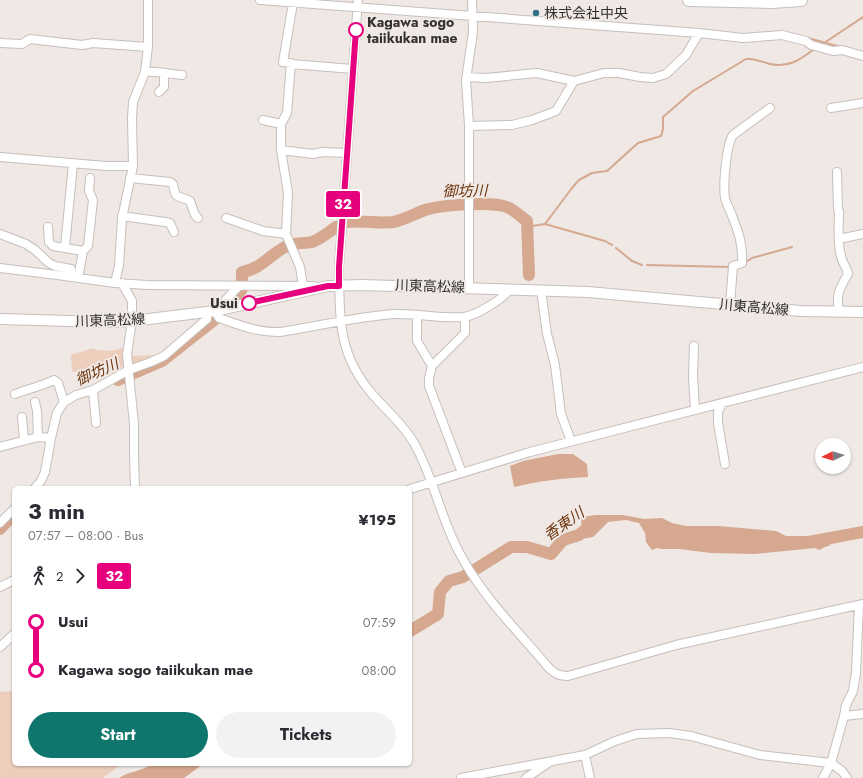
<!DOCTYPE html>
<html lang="en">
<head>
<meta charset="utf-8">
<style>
  body { margin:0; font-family:Jost,"Noto Sans JP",sans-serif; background:#f2f2f3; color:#2b2b33; height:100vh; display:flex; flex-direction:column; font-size:15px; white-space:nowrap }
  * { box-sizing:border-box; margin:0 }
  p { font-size:13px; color:#7c7c81 }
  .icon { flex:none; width:22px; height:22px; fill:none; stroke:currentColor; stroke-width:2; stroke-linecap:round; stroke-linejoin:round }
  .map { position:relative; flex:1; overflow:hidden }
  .panel { position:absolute; left:12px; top:486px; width:400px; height:280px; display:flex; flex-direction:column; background:#fff; border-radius:6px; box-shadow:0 1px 3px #0004 }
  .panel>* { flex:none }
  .badge { padding:0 8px; border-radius:3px; font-size:14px; line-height:26px }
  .needle { width:26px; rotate:265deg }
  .controls { position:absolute; left:815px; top:438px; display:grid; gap:8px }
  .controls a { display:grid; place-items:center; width:36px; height:36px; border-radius:50%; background:#fff; box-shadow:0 1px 3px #0004; font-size:20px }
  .map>.badge { position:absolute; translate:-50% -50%; box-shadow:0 0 0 2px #fff }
  .legs { display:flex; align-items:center; gap:6px; height:44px; padding:0 16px; font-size:13px }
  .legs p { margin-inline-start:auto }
  .headline { display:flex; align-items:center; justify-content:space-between; height:68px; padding:0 16px }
  h1 { font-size:22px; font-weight:700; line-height:30px }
  .cta { display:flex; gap:8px; margin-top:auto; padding:8px 16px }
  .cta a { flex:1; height:46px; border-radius:24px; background:#0f766e; color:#fff; font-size:16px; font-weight:700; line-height:46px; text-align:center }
  .cta a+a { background:#f2f2f3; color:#2b2b33 }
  ul { padding:0 16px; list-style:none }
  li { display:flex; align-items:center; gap:14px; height:48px; font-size:15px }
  li i { display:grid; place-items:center; width:6px; height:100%; margin:0 5px; background:currentColor }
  li i::after { content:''; width:10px; height:10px; margin:-5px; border:3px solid; border-radius:50%; background:#fff }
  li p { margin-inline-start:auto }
  li:first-child i { background:linear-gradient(#0000 50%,currentColor 0) }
  li:last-child i { background:linear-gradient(currentColor 50%,#0000 0) }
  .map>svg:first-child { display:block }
</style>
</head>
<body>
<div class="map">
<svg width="863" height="778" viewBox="0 0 863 778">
  <rect width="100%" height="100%" fill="#efe8e4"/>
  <path fill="#edcdbc" d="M 127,347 L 126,367 L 72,372 L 71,355 L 94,348 L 96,350 L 111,351 Z
    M 161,355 L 130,366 L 130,356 Z
    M 14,691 L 14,764 L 121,764 L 103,778 L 0,778 L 0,692 Z"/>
  <path fill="#d7a990" d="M 558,454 L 573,454 L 587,464 L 588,477 C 563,478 539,481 514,487 L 510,466 L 523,461 Z"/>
  <path fill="#d5a88f" d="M 596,515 L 623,515 L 644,519 L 662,518 L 672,523 L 686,526 L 719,526 L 776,531 L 786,536 L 820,536 L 827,540 L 826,543 L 831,545 L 825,547 L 819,550 L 815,548 L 754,554 L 711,553 L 679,549 L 661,549 L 657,548 L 652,550 L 646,542 L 645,533 L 639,523 L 626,520 L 608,522 L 593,537 L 581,539 L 582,532 L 581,517 Z
    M 152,764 L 203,764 L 184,778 L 119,778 C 129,771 141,772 152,764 Z"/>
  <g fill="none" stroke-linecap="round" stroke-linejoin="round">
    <path stroke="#d5a88f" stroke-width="2" d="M 808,38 L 841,47
      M 821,45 L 863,17
      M 545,224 L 605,241 L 612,245
      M 527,225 L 532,226 L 545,224 L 572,188 L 579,180 L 592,173 L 607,171 L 638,143 L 661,136 L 663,129 L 663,117 L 693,91 L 746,59 C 755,58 762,62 770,64 C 788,68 800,60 813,50
      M 616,248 L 632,261 L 642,265
      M 746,262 L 752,258 L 792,247
      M 647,265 L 730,267"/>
    <path stroke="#d5a88f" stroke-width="12" d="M 347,222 C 363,220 378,224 393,222 C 404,220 414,214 425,210 C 441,205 491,201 507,207 C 514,210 520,216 527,221 L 529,275
      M 242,284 L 242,272 C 259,270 270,255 285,247 C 293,242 303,244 312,242 C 321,239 329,232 336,227
      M 234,299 L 242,289
      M 118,380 L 162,361 L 214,320
      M 0,529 L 14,514
      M 809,542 L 863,532
      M 410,631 L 438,614 L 440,592 L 449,581 L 463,577 L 511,547 L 527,547 L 551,554 L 563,540 L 579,535 L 594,522"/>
    <g stroke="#c6bfbb" stroke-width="10">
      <path id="minor" d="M 260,0 L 699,33 L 743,38 L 782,35 L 806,41 L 811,45 L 833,51 L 842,50 L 863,56
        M 358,0 L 339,267 C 340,318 337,354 373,395 C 387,411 403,424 414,443 C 434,478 440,517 459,552 C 481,595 517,630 548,667 C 554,673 558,676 568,676 L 676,645 L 863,604
        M 293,3 L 283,62 L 291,63 L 287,113 L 281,124 L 281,150 L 288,193 L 286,234 L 300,267 L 303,286
        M 0,43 L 22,44 L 30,39 L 82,45 L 93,43 L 148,47
        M 291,64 L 353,69
        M 145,72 C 157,71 170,74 182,75
        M 467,77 L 486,78 L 537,73 L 574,81
        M 159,92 L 164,87 L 164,74
        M 831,108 L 863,103
        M 263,120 L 281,124
        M 469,126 L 512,125 L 532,120 L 556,111 L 574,81 L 604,73 L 619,73 L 640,77 L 653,78 L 666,74 L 686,55 L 699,33
        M 281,150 L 313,154 L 323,152 L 347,153
        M 0,157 L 106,166 L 133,166
        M 837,172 L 838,209 L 839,211 C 839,226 837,242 841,256 C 842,263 847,267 848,274 C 839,289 836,294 839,312
        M 130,178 L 170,182 L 173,184 C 176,202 178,194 190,201 L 195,215 L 198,218
        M 122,216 L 165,222 L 170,223 L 174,232
        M 226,218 L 263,231 L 286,234
        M 48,227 L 49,242 L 53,246 L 83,251
        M 0,234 L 26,244 L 35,250 L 49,263 L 55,266 L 71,269 L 71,277
        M 839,239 L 863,234
        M 65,247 L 73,164
        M 0,268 L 57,275 L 115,283 L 148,285 L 314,286
        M 78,278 L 83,251 L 88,246 L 93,200 L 89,191 L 90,178
        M 115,283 L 119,265 L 122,218 L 133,166 L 132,118 L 133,102 L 145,72 L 148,47 L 148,0
        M 122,283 L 132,301 L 132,321 L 127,354 L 134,424 L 134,455 L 135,488
        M 238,287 L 215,311 L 219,318 C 239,325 259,333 280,332 C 318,326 356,317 394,314 C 418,313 441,319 464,317 C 477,315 503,299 510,289
        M 469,288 L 469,126 L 466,80 L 473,32 L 472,0
        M 541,290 L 547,334 L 555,365 L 561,414 L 571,441
        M 730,305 L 733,266 L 742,263 C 743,243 738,231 731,213 C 729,208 726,203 725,198 C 723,186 726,145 733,135 L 770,108
        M 417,316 L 417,341 L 432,366
        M 694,346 L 693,376 L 695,410
        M 93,390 L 96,423
        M 15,394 C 28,389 42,386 54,380 L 58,383 L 64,402
        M 35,402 L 37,411 L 38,437
        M 722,404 L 718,412 L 718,423 L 725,464
        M 22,417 L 24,440
        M 0,447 L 38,437 L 51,438
        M 462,473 L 429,386 L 429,378 L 432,366 L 465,333 L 465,317
        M 35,488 L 41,481 L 45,472 L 51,438 L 57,413 L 64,402 L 76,395 L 93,390 L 129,370 L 151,362 L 164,356 L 207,319 L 207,312
        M 410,489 L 530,452 L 863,367
        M 0,523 L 14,509
        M 0,587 L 14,580
        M 0,647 L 14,634
        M 844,716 L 863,714
        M 585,755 L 590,778
        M 461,778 L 585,755 L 615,741 L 637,734 L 669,733 L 691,736 L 760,755 L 831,763 L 842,771 L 847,778
        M 526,778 L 548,763
        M 823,778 L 831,763 L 844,716 L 846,705 L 853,691 L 856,673 L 859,605"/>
    </g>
    <g stroke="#c6bfbb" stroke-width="12">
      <path id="major" d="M 0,319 L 106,322 L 132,321 L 215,311 L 328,286 L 362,285 L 588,292 L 801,311 L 863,312"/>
    </g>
    <g stroke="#c6bfbb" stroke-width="14">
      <path id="highway" d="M 689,0 L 772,2 L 801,0"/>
    </g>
    <use href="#minor" stroke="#fff" stroke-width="8"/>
    <use href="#major" stroke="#fff" stroke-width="10"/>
    <use href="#highway" stroke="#fff" stroke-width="12"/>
  </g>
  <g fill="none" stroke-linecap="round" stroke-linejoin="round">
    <g stroke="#fff" stroke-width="9">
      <path id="line-1" d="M 249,303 L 328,286 L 339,286 L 339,267 L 356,30"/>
    </g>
    <use href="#line-1" stroke="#e6007e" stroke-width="6"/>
  </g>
  <circle fill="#357088" stroke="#efe8e4" stroke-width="1.5" cx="536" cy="13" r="4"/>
  <g fill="#fff" stroke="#e6007e" stroke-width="2">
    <circle cx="356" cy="30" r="7"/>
    <circle cx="249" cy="303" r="7"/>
  </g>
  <g text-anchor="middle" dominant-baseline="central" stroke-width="4" stroke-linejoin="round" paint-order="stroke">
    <g font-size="14" fill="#33312f" stroke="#efe8e4" text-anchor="start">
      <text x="544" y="13">株式会社中央</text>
    </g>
    <g font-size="14" font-weight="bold" fill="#33312f" stroke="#efe8e4" text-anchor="start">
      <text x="367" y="22">Kagawa sogo<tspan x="367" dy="16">taiikukan mae</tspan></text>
      <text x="238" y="303" text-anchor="end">Usui</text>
    </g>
    <g font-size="14" fill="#33312f" stroke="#efe8e4">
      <text transform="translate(430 286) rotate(2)">川東高松線</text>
      <text transform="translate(754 307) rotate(5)">川東高松線</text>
      <text transform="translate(110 320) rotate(-2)">川東高松線</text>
    </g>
    <g font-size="15" font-style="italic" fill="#6e350f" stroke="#efe8e4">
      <text transform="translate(465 191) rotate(-1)">御坊川</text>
      <text transform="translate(97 372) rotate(-24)">御坊川</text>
      <text transform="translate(564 524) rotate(-35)">香東川</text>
    </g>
  </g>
</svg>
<div class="controls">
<a><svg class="needle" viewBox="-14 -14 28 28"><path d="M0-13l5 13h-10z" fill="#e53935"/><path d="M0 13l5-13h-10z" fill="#7c7c81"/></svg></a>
</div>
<b class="badge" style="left:343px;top:204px;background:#e6007e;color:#fff">32</b>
<section class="panel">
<div class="headline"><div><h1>3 min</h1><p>07:57 – 08:00 · Bus</p></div><b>¥195</b></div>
<div class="legs"><svg class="icon" aria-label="walk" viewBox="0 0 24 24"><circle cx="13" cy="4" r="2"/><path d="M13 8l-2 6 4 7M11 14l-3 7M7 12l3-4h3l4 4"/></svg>2<svg class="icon" aria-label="forward" viewBox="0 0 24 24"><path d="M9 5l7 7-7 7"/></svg><b class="badge" style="background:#e6007e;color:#fff">32</b></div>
<ul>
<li><i style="color:#e6007e"></i><b>Usui</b><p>07:59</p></li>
<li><i style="color:#e6007e"></i><b>Kagawa sogo taiikukan mae</b><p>08:00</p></li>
</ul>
<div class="cta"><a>Start</a><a>Tickets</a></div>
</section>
</div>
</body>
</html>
